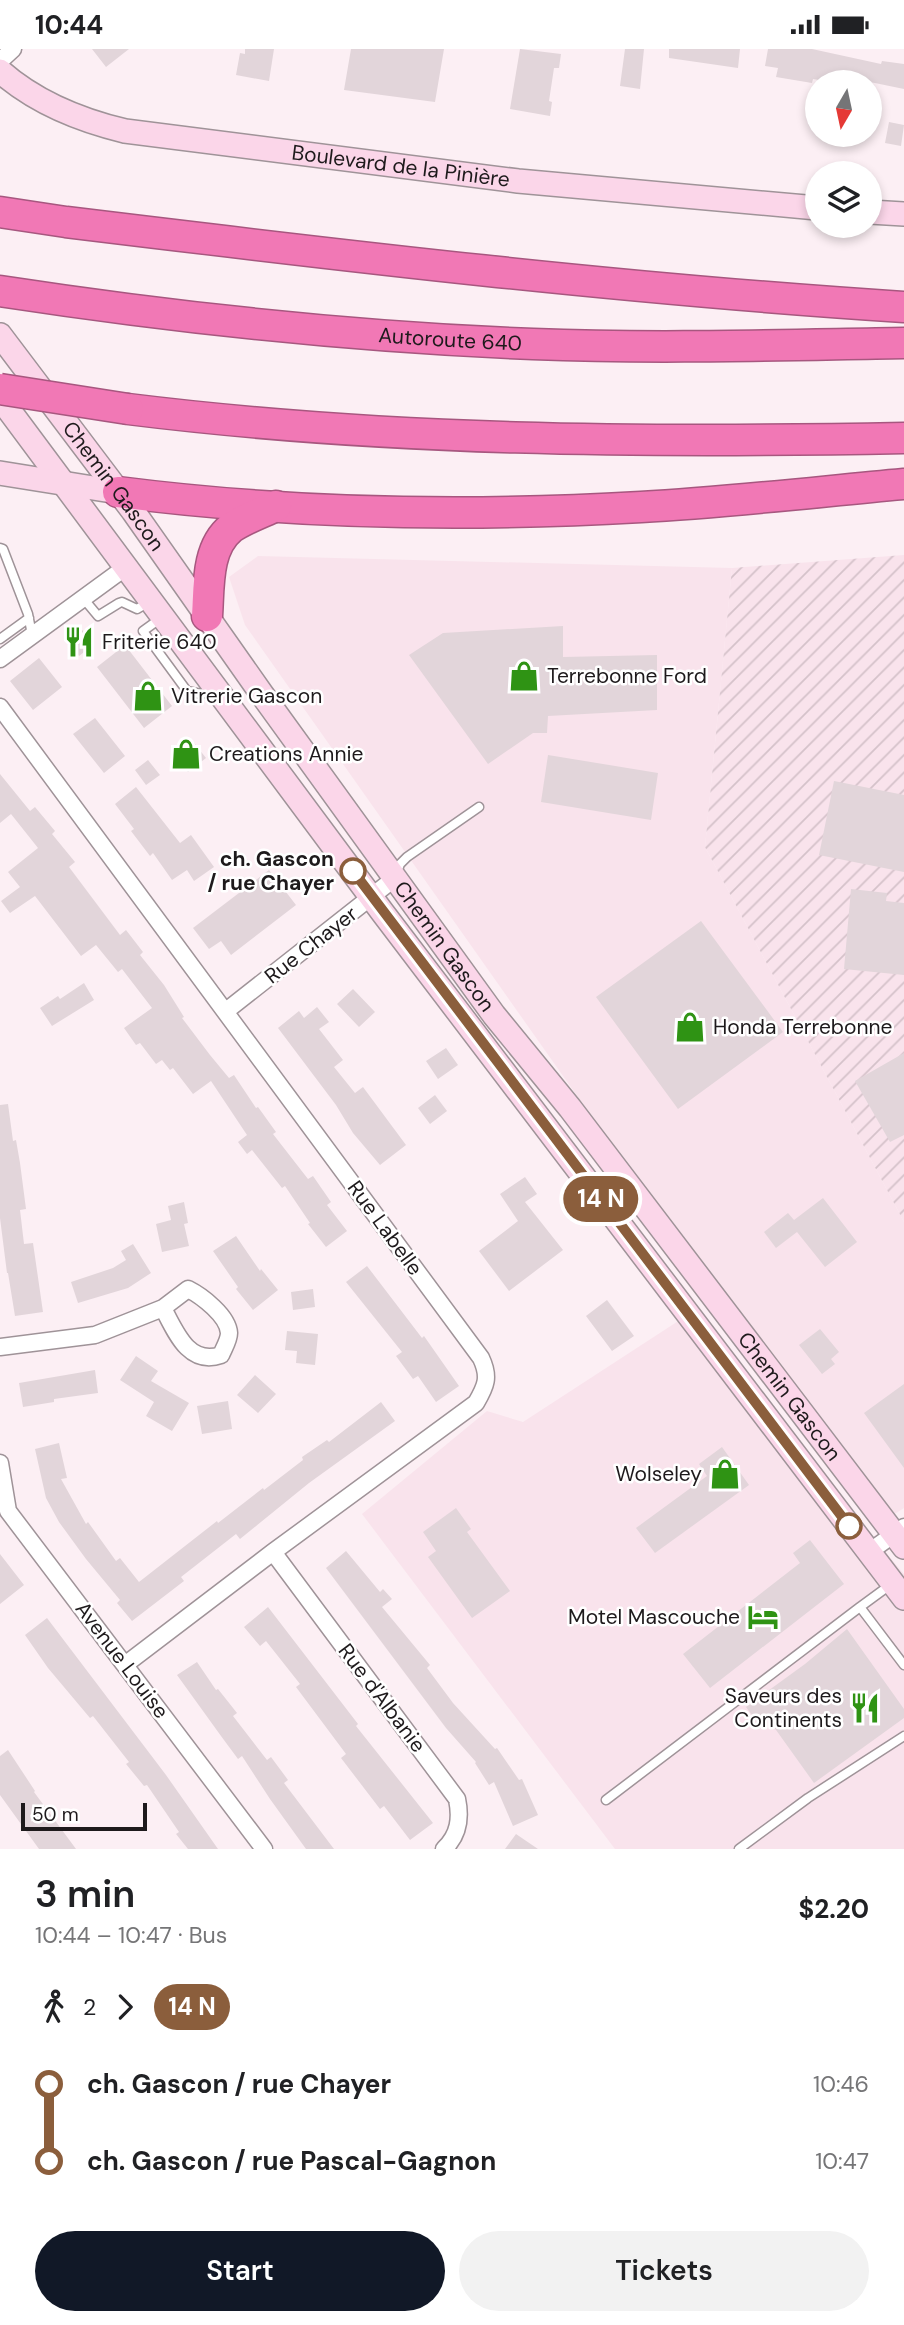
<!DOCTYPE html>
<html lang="en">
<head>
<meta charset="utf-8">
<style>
  body { margin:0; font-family:"DM Sans",sans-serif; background:#f2f2f2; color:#202124; height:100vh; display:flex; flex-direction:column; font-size:26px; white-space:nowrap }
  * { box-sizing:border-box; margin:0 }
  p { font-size:23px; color:#757577 }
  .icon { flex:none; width:38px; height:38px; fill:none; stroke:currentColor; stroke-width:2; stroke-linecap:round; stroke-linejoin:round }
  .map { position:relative; height:1800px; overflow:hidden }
  .details { display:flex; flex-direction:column; background:#fff; flex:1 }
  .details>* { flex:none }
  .badge { padding:0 14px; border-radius:23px; font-size:24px; line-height:46px }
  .needle { width:46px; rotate:189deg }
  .buttons { position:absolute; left:805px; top:21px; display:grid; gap:14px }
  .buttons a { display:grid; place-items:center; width:77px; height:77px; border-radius:50%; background:#fff; box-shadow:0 4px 10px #0003; font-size:35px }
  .scale { position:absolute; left:21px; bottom:18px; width:126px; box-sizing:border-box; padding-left:7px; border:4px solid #1e1a1c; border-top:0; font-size:19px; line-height:24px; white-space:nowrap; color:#1e1a1c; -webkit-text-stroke:5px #fff; paint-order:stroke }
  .map>.badge { position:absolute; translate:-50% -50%; box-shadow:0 0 0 4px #fff }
  .legs { display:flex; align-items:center; gap:10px; height:77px; padding:0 35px; font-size:23px }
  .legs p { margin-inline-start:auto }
  .head { display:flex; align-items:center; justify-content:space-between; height:119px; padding:0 35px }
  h1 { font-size:38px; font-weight:600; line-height:52px }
  .action { display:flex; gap:14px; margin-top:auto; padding:14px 35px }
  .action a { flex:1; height:80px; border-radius:42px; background:#111827; color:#fff; font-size:28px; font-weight:600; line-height:80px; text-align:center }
  .action a+a { background:#f2f2f2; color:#202124 }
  ul { padding:0 35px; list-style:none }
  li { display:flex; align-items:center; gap:24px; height:77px; font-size:26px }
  li i { display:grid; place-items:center; width:10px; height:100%; margin:0 9px; background:currentColor }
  li i::after { content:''; width:18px; height:18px; margin:-9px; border:5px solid; border-radius:50%; background:#fff }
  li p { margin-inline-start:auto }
  li:first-child i { background:linear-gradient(#0000 50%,currentColor 0) }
  li:last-child i { background:linear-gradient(currentColor 50%,#0000 0) }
  .status { display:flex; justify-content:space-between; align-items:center; height:49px; padding:0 35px; background:#fff; direction:ltr }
  .status svg { height:19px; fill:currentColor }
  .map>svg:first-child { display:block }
</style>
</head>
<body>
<div class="status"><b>10:44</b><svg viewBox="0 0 49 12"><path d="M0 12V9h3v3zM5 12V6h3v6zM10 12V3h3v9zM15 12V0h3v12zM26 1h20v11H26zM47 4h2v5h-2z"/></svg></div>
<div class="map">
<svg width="904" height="1800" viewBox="0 0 904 1800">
  <defs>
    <pattern id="industrial-furrows" width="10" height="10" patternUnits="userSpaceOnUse" patternTransform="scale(1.75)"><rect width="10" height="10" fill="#f9e3ec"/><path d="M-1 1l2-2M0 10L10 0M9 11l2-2" fill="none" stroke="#d5c2ca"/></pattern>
  </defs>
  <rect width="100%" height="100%" fill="#fceff4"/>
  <path fill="#f9e3ec" d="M 258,507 L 732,519 L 705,798 L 904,1173 L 904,1459 L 879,1475 L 245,576 L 229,528 Z
    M 686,1267 L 904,1525 L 904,1800 L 615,1800 L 362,1465 L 487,1362 L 523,1373 Z"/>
  <path fill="url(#industrial-furrows)" d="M 904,506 L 904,1173 L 705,798 L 732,519 Z"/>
  <path fill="#e2d5da" d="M 92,0 L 129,0 L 106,18 Z
    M 245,0 L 274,0 L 269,32 L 236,26 L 240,4 L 245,5 Z
    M 351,0 L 444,0 L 435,53 L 344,41 Z
    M 520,0 L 561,5 L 559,19 L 554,19 L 549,52 L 552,53 L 550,67 L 510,60 Z
    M 625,0 L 644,0 L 640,40 L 620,37 Z
    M 669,0 L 740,0 L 738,19 L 669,9 Z
    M 768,0 L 812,0 L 881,15 L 882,12 L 904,15 L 904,40 L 870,33 L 832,33 L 813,30 L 812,34 L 776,28 L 778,19 L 765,17 Z
    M 889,73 L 904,76 L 901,97 L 885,94 Z
    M 563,577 L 563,608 L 657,606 L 657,661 L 548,667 L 547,684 L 533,684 L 488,715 L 409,606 L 443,584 Z
    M 80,578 L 93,596 L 79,607 L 65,589 Z
    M 125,596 L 172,657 L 144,679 L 97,618 Z
    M 39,609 L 62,638 L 33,661 L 10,632 Z
    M 95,669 L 125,707 L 104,724 L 73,685 Z
    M 191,690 L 206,709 L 188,723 L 173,704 Z
    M 548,706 L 658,724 L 651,771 L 541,753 Z
    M 148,711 L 160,726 L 146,736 L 135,721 Z
    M 0,725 L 30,762 L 35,758 L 55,782 L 52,785 L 75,813 L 69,818 L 120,886 L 126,881 L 143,903 L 140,906 L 164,936 L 184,968 L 182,969 L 210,1006 L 229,1029 L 234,1026 L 256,1059 L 258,1058 L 276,1083 L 273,1085 L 308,1130 L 313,1127 L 331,1153 L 327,1156 L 347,1182 L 326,1198 L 308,1175 L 310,1174 L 285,1137 L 282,1139 L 252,1101 L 247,1105 L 238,1093 L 247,1086 L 211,1032 L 193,1045 L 173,1019 L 170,1021 L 162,1011 L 156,1015 L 140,994 L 136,996 L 124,979 L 152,959 L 122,920 L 118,923 L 96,896 L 81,907 L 35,847 L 10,864 L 1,852 L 20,838 L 8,823 L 38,799 L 11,765 L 0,774 Z
    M 834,732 L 904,746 L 904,823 L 819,806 Z
    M 136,738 L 180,794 L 191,786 L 214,818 L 194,832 L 187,821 L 172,831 L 153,804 L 150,807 L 131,782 L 134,780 L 115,755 Z
    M 269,821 L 296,856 L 231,906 L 221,892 L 209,900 L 193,879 Z
    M 851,840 L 887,844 L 886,852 L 904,854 L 904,926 L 844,920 Z
    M 701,872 L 783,983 L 678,1060 L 596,948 Z
    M 84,934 L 94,951 L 52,977 L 40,959 L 58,947 L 60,950 Z
    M 353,940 L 375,963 L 359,978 L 337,955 Z
    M 317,958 L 329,973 L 319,980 L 343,1011 L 334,1018 L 355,1044 L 363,1038 L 406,1096 L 380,1116 L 353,1084 L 336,1056 L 278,979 L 299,962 L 304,969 Z
    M 446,999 L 458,1016 L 438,1030 L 426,1012 Z
    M 904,1004 L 904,1086 L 890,1093 L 855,1032 Z
    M 435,1046 L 447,1062 L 430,1075 L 418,1059 Z
    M 8,1055 L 13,1092 L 16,1091 L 20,1114 L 26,1160 L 20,1161 L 24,1195 L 33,1194 L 43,1263 L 15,1267 L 8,1224 L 7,1224 L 0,1169 L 0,1056 Z
    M 525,1128 L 537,1145 L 525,1153 L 563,1201 L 509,1242 L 479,1202 L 518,1172 L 500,1145 Z
    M 823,1149 L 857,1193 L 825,1218 L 797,1183 L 776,1199 L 764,1183 L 788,1164 L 794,1171 Z
    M 184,1153 L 188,1174 L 184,1175 L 189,1197 L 162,1203 L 156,1175 L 171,1171 L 168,1157 Z
    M 236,1187 L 260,1222 L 261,1220 L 278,1241 L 253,1261 L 236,1240 L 238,1238 L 213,1202 Z
    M 133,1195 L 151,1224 L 128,1239 L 78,1254 L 71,1233 L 113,1219 L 126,1211 L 121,1202 Z
    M 367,1217 L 422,1289 L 424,1287 L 459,1337 L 436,1353 L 418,1327 L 413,1330 L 396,1307 L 402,1303 L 346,1233 Z
    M 313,1240 L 315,1258 L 293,1261 L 291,1243 Z
    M 607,1251 L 634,1287 L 612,1302 L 586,1267 Z
    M 820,1280 L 839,1303 L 831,1310 L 835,1315 L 822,1325 L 799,1296 Z
    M 287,1282 L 318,1285 L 315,1316 L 296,1314 L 297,1302 L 285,1301 Z
    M 136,1307 L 158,1322 L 151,1332 L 189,1354 L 172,1382 L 146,1367 L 154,1353 L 120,1331 Z
    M 95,1321 L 98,1344 L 54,1350 L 54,1353 L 23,1358 L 19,1334 Z
    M 255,1326 L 276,1345 L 258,1364 L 237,1346 Z
    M 904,1335 L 904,1419 L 864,1364 Z
    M 228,1352 L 232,1380 L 202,1385 L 197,1357 Z
    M 381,1353 L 395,1372 L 309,1434 L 240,1490 L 236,1485 L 181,1528 L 184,1532 L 132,1572 L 117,1554 L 120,1551 L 86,1510 L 59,1473 L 46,1449 L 35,1400 L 59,1394 L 67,1429 L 61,1430 L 86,1475 L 88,1473 L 116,1512 L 120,1509 L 139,1533 L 217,1472 L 218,1474 L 263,1439 L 264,1441 L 303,1411 L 302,1408 L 327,1391 L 329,1393 Z
    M 722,1398 L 749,1436 L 655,1504 L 636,1479 L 707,1427 L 699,1415 Z
    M 456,1459 L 471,1480 L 467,1483 L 510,1542 L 472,1569 L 428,1508 L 436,1502 L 423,1483 Z
    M 810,1491 L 844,1535 L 710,1639 L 683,1605 L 800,1514 L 793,1504 Z
    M 346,1502 L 380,1543 L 383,1540 L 392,1550 L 382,1558 L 430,1616 L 427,1619 L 453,1654 L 495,1700 L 497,1699 L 519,1731 L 522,1730 L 538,1766 L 513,1777 L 494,1733 L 489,1736 L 475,1714 L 476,1713 L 446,1679 L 326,1519 Z
    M 0,1505 L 24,1536 L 0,1555 Z
    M 268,1558 L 358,1675 L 356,1677 L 433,1774 L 410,1791 L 384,1757 L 380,1760 L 341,1709 L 346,1705 L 296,1638 L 300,1635 L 266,1592 L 260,1597 L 244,1578 Z
    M 47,1569 L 166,1726 L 218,1800 L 188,1800 L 176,1785 L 179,1783 L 147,1736 L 144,1737 L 126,1715 L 129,1713 L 93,1667 L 90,1669 L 48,1619 L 25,1586 Z
    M 847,1580 L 904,1660 L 904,1669 L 814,1734 L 766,1667 L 757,1673 L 746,1658 L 805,1615 Z
    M 197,1613 L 216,1641 L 218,1640 L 237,1664 L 233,1667 L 267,1711 L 271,1708 L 288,1731 L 284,1734 L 334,1800 L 306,1800 L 270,1750 L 242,1707 L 238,1710 L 221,1687 L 177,1626 Z
    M 8,1701 L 35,1742 L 34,1743 L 76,1800 L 39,1800 L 0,1746 L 0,1707 Z
    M 516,1785 L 538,1800 L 505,1800 Z"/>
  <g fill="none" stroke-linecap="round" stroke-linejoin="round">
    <g stroke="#9f9398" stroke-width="11">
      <path id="lane" d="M 0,499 L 3,500 L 28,565 L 32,586
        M 83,549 L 98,567 L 119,554 L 122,553 L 137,560 L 149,553
        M 161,569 L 143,582 L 187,642 L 201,645 L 213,641
        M 0,590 L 29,569
        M 396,826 L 400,815 L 407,808 L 479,758
        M 890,1536 L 860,1558 L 904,1616
        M 606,1751 L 860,1558
        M 739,1800 L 808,1749 L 904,1687"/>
    </g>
    <g stroke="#9f9398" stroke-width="19">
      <path id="street" d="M 0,12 L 13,0
        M 0,610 L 126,518
        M 0,658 L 481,1309 C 490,1328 486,1337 476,1354 L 273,1503 L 126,1615
        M 226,962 L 395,829
        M 0,1298 L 95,1286 L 163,1259 L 188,1240 C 202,1247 228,1267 229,1284 C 229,1291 224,1299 221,1306 C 189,1317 176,1284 163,1259
        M 0,1414 L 8,1462 L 264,1800
        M 273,1503 L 457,1750 C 461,1769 459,1786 444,1800
        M 869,1503 L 904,1478"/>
    </g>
    <g stroke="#9f9398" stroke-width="26">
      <g id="secondary">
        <path id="s1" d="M 0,22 C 35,53 79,71 125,82 L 518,132 L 817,159"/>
        <path d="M 870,163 L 904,165"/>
        <path id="s2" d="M 0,286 L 133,462 L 261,644 L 494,966 L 570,1059 L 904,1498"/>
        <path d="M 0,349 L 383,864 L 904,1549"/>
        <path d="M 0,424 L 118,443"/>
      </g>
    </g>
    <g stroke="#a7577f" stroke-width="33">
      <g id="highway">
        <path d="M 0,163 L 66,173 C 345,207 623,240 904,258"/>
        <path id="s3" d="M 0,242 C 177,269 354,288 533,295 C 656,300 780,296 904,294"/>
        <path d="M 128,360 C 386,392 644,394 904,389"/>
        <path d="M 118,443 C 290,465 468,468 641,458 C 729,453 816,443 904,435"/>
        <path d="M 207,567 C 209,539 206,499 231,479 C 244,470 261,464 276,457"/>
      </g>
    </g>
    <use href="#lane" stroke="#fff" stroke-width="8"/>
    <use href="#street" stroke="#fff" stroke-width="16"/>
    <use href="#secondary" stroke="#fbd6e9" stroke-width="23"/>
    <use href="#highway" stroke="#f178b5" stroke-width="30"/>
    <g stroke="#a7577f" stroke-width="33" stroke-linecap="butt">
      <path id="highway-bridge" d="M 0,340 L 128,360"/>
    </g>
    <use href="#highway-bridge" stroke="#f178b5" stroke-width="30"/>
  </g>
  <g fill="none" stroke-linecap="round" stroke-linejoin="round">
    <g stroke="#fff" stroke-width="16">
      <path id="line-1" d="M 353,822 L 849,1477"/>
    </g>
    <use href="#line-1" stroke="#8b5e3c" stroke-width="10"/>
  </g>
  <defs>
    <g id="restaurant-bare" transform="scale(2.415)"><path d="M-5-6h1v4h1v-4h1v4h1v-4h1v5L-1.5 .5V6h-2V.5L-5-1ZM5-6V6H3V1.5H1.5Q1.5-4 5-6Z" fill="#2f9314" stroke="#fff" stroke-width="2.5" paint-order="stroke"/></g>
    <g id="shop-bare" transform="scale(2.415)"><path d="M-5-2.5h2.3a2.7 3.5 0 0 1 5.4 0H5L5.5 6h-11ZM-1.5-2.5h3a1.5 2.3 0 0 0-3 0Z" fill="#2f9314" stroke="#fff" stroke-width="2.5" paint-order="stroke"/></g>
    <g id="hotel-bare" transform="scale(2.415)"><path d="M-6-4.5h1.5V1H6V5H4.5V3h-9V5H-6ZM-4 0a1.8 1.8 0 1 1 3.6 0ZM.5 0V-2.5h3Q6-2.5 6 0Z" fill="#2f9314" stroke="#fff" stroke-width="2.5" paint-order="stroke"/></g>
  </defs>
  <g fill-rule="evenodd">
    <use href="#restaurant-bare" x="79" y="593"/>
    <use href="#shop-bare" x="524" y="627"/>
    <use href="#shop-bare" x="148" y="647"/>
    <use href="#shop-bare" x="186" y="705"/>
    <use href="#shop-bare" x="690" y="978"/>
    <use href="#shop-bare" x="725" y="1425"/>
    <use href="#hotel-bare" x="763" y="1568"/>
    <use href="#restaurant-bare" x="865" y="1659"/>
  </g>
  <g fill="#fff" stroke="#8b5e3c" stroke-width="3.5">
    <circle cx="353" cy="822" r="12"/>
    <circle cx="849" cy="1477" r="12"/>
  </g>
  <g text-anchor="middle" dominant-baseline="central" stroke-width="5" stroke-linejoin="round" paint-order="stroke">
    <g font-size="21" fill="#1e1a1c" stroke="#fff">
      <text stroke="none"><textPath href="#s1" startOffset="418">Boulevard de la Pinière</textPath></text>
      <text stroke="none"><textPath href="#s3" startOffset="453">Autoroute 640</textPath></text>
      <text stroke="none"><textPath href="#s2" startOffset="189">Chemin Gascon</textPath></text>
      <text transform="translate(311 896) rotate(-38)">Rue Chayer</text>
      <text stroke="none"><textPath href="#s2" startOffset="756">Chemin Gascon</textPath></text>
      <text transform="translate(385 1179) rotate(54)">Rue Labelle</text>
      <text stroke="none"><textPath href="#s2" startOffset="1323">Chemin Gascon</textPath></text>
      <text transform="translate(122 1611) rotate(53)">Avenue Louise</text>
      <text transform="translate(382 1649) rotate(53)">Rue d'Albanie</text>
    </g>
    <g font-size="21" fill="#1e1a1c" stroke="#fff" text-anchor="start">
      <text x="102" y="593">Friterie 640</text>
      <text x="547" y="627">Terrebonne Ford</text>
      <text x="171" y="647">Vitrerie Gascon</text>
      <text x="209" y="705">Creations Annie</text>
      <text x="713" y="978">Honda Terrebonne</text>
      <text x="702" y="1425" text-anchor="end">Wolseley</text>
      <text x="740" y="1568" text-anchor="end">Motel Mascouche</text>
      <text x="842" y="1647" text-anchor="end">Saveurs des<tspan x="842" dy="24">Continents</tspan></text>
    </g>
    <g font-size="21" font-weight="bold" fill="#1e1a1c" stroke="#fff" text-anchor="end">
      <text x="334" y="810">ch. Gascon<tspan x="334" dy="24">/ rue Chayer</tspan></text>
    </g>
  </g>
</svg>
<div class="buttons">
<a><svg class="needle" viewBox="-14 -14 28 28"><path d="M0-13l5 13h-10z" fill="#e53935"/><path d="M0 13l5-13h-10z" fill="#757577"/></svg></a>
<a><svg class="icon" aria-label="layers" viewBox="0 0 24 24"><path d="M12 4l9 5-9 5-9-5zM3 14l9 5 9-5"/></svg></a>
</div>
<div class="scale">50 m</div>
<b class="badge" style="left:601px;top:1150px;background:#8b5e3c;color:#fff">14 N</b>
</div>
<section class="details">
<div class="head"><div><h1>3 min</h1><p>10:44 – 10:47 · Bus</p></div><b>$2.20</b></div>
<div class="legs"><svg class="icon" aria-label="walk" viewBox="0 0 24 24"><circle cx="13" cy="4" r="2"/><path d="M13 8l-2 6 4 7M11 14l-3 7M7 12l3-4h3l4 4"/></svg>2<svg class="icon" aria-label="forward" viewBox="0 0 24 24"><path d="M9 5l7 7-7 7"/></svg><b class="badge" style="background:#8b5e3c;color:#fff">14 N</b></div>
<ul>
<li><i style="color:#8b5e3c"></i><b>ch. Gascon / rue Chayer</b><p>10:46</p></li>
<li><i style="color:#8b5e3c"></i><b>ch. Gascon / rue Pascal-Gagnon</b><p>10:47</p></li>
</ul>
<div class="action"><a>Start</a><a>Tickets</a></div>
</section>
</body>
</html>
